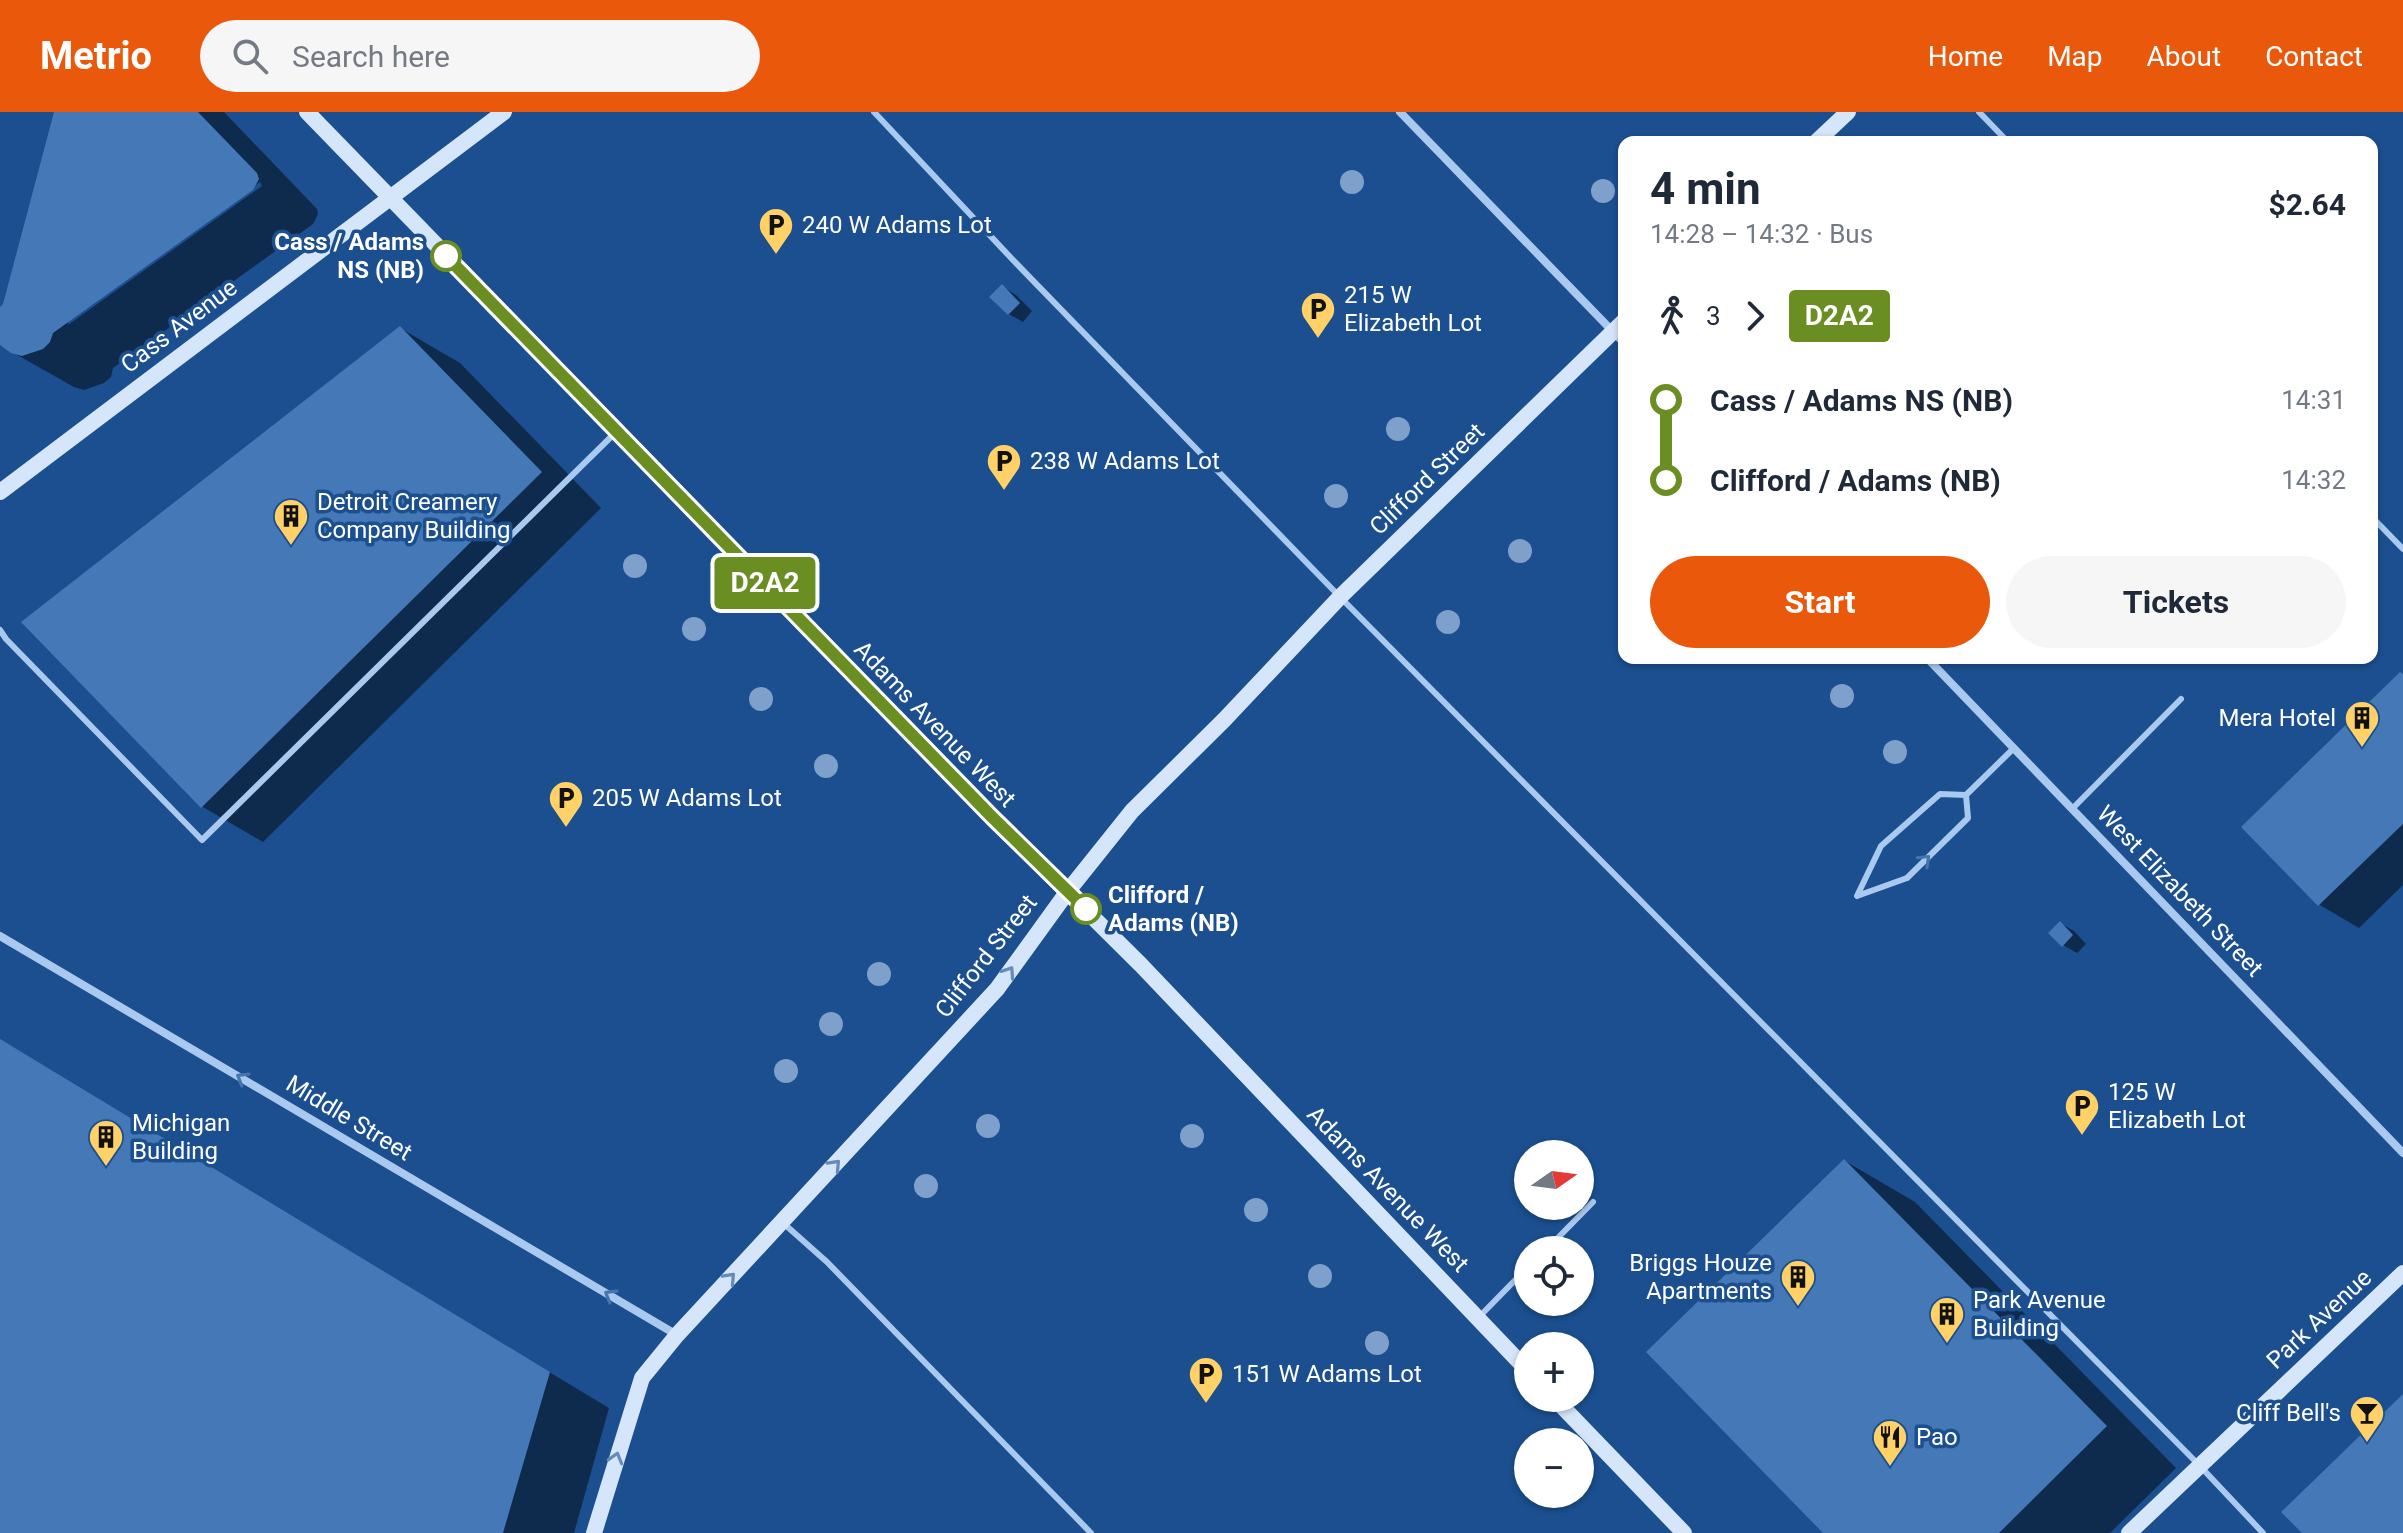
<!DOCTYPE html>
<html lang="en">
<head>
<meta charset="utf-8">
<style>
  body { margin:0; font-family:Roboto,sans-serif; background:#f6f6f7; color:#1f2937; height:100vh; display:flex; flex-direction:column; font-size:30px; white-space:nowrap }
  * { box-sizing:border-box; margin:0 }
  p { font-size:26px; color:#747a83 }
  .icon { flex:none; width:44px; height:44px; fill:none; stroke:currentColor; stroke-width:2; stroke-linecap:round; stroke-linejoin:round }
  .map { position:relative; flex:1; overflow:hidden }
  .details { position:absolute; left:1618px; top:24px; width:760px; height:528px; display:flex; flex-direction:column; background:#fff; border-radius:16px; box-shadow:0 2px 6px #0004 }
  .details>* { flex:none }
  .badge { padding:0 16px; border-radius:6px; font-size:28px; line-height:52px }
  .needle { width:52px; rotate:76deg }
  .tools { position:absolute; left:1514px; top:1028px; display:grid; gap:16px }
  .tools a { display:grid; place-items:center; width:80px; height:80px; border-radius:50%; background:#fff; box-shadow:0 2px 6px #0004; font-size:40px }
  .map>.badge { position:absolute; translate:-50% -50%; box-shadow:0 0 0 4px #fff }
  .legs { display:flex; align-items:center; gap:12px; height:88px; padding:0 32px; font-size:26px }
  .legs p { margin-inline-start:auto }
  .headline { display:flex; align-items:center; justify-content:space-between; height:136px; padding:0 32px }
  h1 { font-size:44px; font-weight:700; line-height:60px }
  .primary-button { display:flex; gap:16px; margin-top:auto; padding:16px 32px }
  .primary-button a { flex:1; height:92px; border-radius:48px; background:#ea580c; color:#fff; font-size:32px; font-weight:700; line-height:92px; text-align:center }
  .primary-button a+a { background:#f6f6f7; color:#1f2937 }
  ul { padding:0 32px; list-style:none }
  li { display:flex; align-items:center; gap:28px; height:80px; font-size:30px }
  li i { display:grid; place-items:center; width:12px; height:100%; margin:0 10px; background:currentColor }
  li i::after { content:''; width:20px; height:20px; margin:-10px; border:6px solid; border-radius:50%; background:#fff }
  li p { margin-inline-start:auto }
  li:first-child i { background:linear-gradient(#0000 50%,currentColor 0) }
  li:last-child i { background:linear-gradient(currentColor 50%,#0000 0) }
  header { display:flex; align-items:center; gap:48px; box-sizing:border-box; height:112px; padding:0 40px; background:#ea580c; color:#fff }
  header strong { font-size:38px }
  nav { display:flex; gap:44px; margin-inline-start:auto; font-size:28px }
  .search { width:560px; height:72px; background:#f6f6f7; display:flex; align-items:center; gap:20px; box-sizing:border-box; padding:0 28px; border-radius:44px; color:#747a83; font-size:30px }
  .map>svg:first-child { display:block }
</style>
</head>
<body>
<header>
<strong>Metrio</strong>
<div class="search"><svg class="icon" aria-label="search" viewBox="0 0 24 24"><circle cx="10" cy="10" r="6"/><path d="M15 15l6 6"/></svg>Search here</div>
<nav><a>Home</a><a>Map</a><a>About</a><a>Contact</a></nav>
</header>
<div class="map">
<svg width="2403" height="1421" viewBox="0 0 2403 1421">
  <rect width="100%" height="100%" fill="#1b4f8f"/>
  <path fill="#0007" fill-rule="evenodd" d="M 56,0 L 224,0 L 317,97 L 318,102 L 313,112 L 113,256 L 111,265 L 104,271 L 84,278 L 74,275 L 12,240 L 0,230 L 0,199 L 5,193 ZM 260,70 L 262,74 L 68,213 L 68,208 Z
    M 1003,175 L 1016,183 L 1032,199 L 1023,210 L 1009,202 Z
    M 400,216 L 460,251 L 601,396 L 263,730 L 203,695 L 24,510 Z
    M 2403,563 L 2403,773 L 2359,816 L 2320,793 L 2244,715 Z
    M 2060,811 L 2074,819 L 2086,832 L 2077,841 L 2063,833 Z
    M 0,929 L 609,1296 L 574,1421 L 0,1421 Z
    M 1845,1049 L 1915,1090 L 2176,1356 L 2110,1421 L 1826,1421 Z"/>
  <path fill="#4478b7" d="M 54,0 L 198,0 L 257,61 L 259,67 L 253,78 L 53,221 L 50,230 L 43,237 L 22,244 L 11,241 L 0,233 L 0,195 L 3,192 Z
    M 1002,172 L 1020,191 L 1008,203 L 989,185 Z
    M 400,214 L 542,360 L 201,696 L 21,510 Z
    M 2400,560 L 2403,562 L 2403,712 L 2318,794 L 2241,715 Z
    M 2060,809 L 2073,823 L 2062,835 L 2048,821 Z
    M 0,927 L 550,1260 L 503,1421 L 0,1421 Z
    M 1844,1047 L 2107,1314 L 1999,1421 L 1823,1421 L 1646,1240 Z
    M 2403,1282 L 2403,1421 L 2302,1421 L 2281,1400 Z"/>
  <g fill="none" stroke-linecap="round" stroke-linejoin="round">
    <path stroke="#a9c9ee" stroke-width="6" d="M 874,0 L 1013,148 L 1340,485 L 2199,1353 L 2263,1421
      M 1979,0 L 2008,30
      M 2372,405 L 2403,437
      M 0,518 L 6,527 L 202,728 L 617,319
      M 2072,697 L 2181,587
      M 1857,784 L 1881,734 L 1940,682 L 1966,683 L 2014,636
      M 1857,784 L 1907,766 L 1968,706 L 1966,683
      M 782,1110 L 827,1150 L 1091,1421
      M 1546,1138 L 1593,1090
      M 1480,1204 L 1528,1155"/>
    <path stroke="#a9c9ee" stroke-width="8" d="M 1400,0 L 1624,231
      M 1927,546 L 2403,1041
      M 0,824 L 677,1223"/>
    <path stroke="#d6e6fa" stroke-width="16" d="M 307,0 L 1009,722 L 1141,853 L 1528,1259
      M 1816,30 L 1848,0
      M 0,380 L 504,0
      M 1554,1286 L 1684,1421
      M 594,1421 L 642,1266 L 677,1223 L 997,877 L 1068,779 L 1132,699 L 1224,608 L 1340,485 L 1624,209
      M 2129,1421 L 2403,1161"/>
  </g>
  <g fill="#7ea0ca">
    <circle cx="1352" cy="70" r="12"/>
    <circle cx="1603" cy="79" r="12"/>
    <circle cx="1398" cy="317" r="12"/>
    <circle cx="1336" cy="384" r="12"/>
    <circle cx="1520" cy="439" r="12"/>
    <circle cx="635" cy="454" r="12"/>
    <circle cx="1448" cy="510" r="12"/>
    <circle cx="694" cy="517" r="12"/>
    <circle cx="1842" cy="584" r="12"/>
    <circle cx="761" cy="587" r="12"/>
    <circle cx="1895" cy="640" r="12"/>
    <circle cx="826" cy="654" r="12"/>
    <circle cx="879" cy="862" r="12"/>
    <circle cx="831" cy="912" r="12"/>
    <circle cx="786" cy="959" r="12"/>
    <circle cx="988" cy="1014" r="12"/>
    <circle cx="1192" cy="1024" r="12"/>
    <circle cx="926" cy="1074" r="12"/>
    <circle cx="1256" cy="1098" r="12"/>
    <circle cx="1320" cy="1164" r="12"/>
    <circle cx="1377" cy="1231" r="12"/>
  </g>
  <defs><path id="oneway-chevron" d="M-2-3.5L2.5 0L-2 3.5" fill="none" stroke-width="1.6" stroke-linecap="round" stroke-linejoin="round" transform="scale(2)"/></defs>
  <g stroke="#4674ac">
    <use href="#oneway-chevron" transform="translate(1925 748) rotate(-44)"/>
    <use href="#oneway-chevron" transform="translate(242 966) rotate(-149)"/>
    <use href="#oneway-chevron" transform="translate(610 1183) rotate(-149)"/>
  </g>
  <g stroke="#668bba">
    <use href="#oneway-chevron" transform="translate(1009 860) rotate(-56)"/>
    <use href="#oneway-chevron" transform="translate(835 1053) rotate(-47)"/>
    <use href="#oneway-chevron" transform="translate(730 1166) rotate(-47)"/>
    <use href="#oneway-chevron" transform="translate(616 1346) rotate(-74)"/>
  </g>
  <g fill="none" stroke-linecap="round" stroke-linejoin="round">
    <g stroke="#fff" stroke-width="18">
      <path id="line-1" d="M 446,144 L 992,705 L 1086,797"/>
    </g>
    <use href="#line-1" stroke="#6b8e23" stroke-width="12"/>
  </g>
  <defs>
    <g id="parking-pin" transform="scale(1.8)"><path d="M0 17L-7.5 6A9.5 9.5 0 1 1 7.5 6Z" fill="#ffd166" stroke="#1b4f8f"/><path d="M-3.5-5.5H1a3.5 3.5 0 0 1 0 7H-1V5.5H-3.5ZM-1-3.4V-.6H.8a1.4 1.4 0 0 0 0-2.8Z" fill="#111"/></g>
    <g id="building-pin" transform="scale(1.8)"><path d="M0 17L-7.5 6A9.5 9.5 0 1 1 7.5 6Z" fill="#ffd166" stroke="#1b4f8f"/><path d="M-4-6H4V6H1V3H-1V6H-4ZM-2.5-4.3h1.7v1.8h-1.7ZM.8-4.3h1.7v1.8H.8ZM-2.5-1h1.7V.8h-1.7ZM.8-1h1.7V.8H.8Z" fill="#111"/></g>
    <g id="bar-pin" transform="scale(1.8)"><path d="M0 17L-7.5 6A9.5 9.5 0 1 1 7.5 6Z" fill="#ffd166" stroke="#1b4f8f"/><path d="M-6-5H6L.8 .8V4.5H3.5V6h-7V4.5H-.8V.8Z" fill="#111"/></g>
    <g id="restaurant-pin" transform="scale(1.8)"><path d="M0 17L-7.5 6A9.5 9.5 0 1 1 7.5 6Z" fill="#ffd166" stroke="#1b4f8f"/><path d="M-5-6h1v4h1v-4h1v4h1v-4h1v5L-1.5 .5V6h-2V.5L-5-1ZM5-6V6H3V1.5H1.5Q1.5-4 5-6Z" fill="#111"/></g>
  </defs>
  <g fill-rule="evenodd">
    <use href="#parking-pin" x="776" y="113"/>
    <use href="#parking-pin" x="1318" y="197"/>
    <use href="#parking-pin" x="1004" y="349"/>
    <use href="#building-pin" x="291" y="404"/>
    <use href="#building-pin" x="2362" y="606"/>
    <use href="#parking-pin" x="566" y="686"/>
    <use href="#parking-pin" x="2082" y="994"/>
    <use href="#building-pin" x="106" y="1025"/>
    <use href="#building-pin" x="1798" y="1165"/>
    <use href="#building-pin" x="1947" y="1202"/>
    <use href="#parking-pin" x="1206" y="1262"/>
    <use href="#bar-pin" x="2367" y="1301"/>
    <use href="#restaurant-pin" x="1890" y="1325"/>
  </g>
  <g fill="#fff" stroke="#6b8e23" stroke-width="4">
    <circle cx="446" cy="144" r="14"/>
    <circle cx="1086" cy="797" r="14"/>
  </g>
  <g text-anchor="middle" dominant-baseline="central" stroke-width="7" stroke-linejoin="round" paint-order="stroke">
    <g font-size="24" fill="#fff" stroke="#1b4f8f" text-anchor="start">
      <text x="802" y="113">240 W Adams Lot</text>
      <text x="1344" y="183">215 W<tspan x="1344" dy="28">Elizabeth Lot</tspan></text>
      <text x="1030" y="349">238 W Adams Lot</text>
      <text x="317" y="390">Detroit Creamery<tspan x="317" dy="28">Company Building</tspan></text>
      <text x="2336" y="606" text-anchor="end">Mera Hotel</text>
      <text x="592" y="686">205 W Adams Lot</text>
      <text x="2108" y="980">125 W<tspan x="2108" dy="28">Elizabeth Lot</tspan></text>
      <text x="132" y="1011">Michigan<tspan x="132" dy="28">Building</tspan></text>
      <text x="1772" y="1151" text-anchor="end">Briggs Houze<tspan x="1772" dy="28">Apartments</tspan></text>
      <text x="1973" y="1188">Park Avenue<tspan x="1973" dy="28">Building</tspan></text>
      <text x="1232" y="1262">151 W Adams Lot</text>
      <text x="2341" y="1301" text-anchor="end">Cliff Bell's</text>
      <text x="1916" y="1325">Pao</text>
    </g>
    <g font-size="24" font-weight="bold" fill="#fff" stroke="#1b4f8f" text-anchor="end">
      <text x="424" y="130">Cass / Adams<tspan x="424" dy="28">NS (NB)</tspan></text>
      <text x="1108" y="783" text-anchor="start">Clifford /<tspan x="1108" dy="28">Adams (NB)</tspan></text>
    </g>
    <g font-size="24" fill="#fff" stroke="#1b4f8f">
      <text transform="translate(179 214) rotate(-37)">Cass Avenue</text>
      <text transform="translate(1427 367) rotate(-44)">Clifford Street</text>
      <text transform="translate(935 612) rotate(46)">Adams Avenue West</text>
      <text transform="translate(2180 779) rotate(46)">West Elizabeth Street</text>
      <text transform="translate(986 844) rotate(-52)">Clifford Street</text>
      <text transform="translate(349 1006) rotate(31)">Middle Street</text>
      <text transform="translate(1388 1077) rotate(46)">Adams Avenue West</text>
      <text transform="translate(2319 1207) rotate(-43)">Park Avenue</text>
    </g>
  </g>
</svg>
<div class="tools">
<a><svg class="needle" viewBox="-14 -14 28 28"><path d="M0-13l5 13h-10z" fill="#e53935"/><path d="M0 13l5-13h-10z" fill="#747a83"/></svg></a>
<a><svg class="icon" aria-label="locate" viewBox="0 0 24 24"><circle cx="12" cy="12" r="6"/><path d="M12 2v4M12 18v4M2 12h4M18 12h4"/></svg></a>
<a>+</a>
<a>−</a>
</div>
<b class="badge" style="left:765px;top:471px;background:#6b8e23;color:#fff">D2A2</b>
<section class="details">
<div class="headline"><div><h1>4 min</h1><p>14:28 – 14:32 · Bus</p></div><b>$2.64</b></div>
<div class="legs"><svg class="icon" aria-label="walk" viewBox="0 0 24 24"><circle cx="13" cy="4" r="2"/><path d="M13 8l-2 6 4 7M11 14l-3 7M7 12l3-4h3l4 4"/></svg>3<svg class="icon" aria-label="forward" viewBox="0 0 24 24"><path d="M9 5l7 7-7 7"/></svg><b class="badge" style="background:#6b8e23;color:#fff">D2A2</b></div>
<ul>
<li><i style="color:#6b8e23"></i><b>Cass / Adams NS (NB)</b><p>14:31</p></li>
<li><i style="color:#6b8e23"></i><b>Clifford / Adams (NB)</b><p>14:32</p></li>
</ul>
<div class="primary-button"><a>Start</a><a>Tickets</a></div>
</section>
</div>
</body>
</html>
